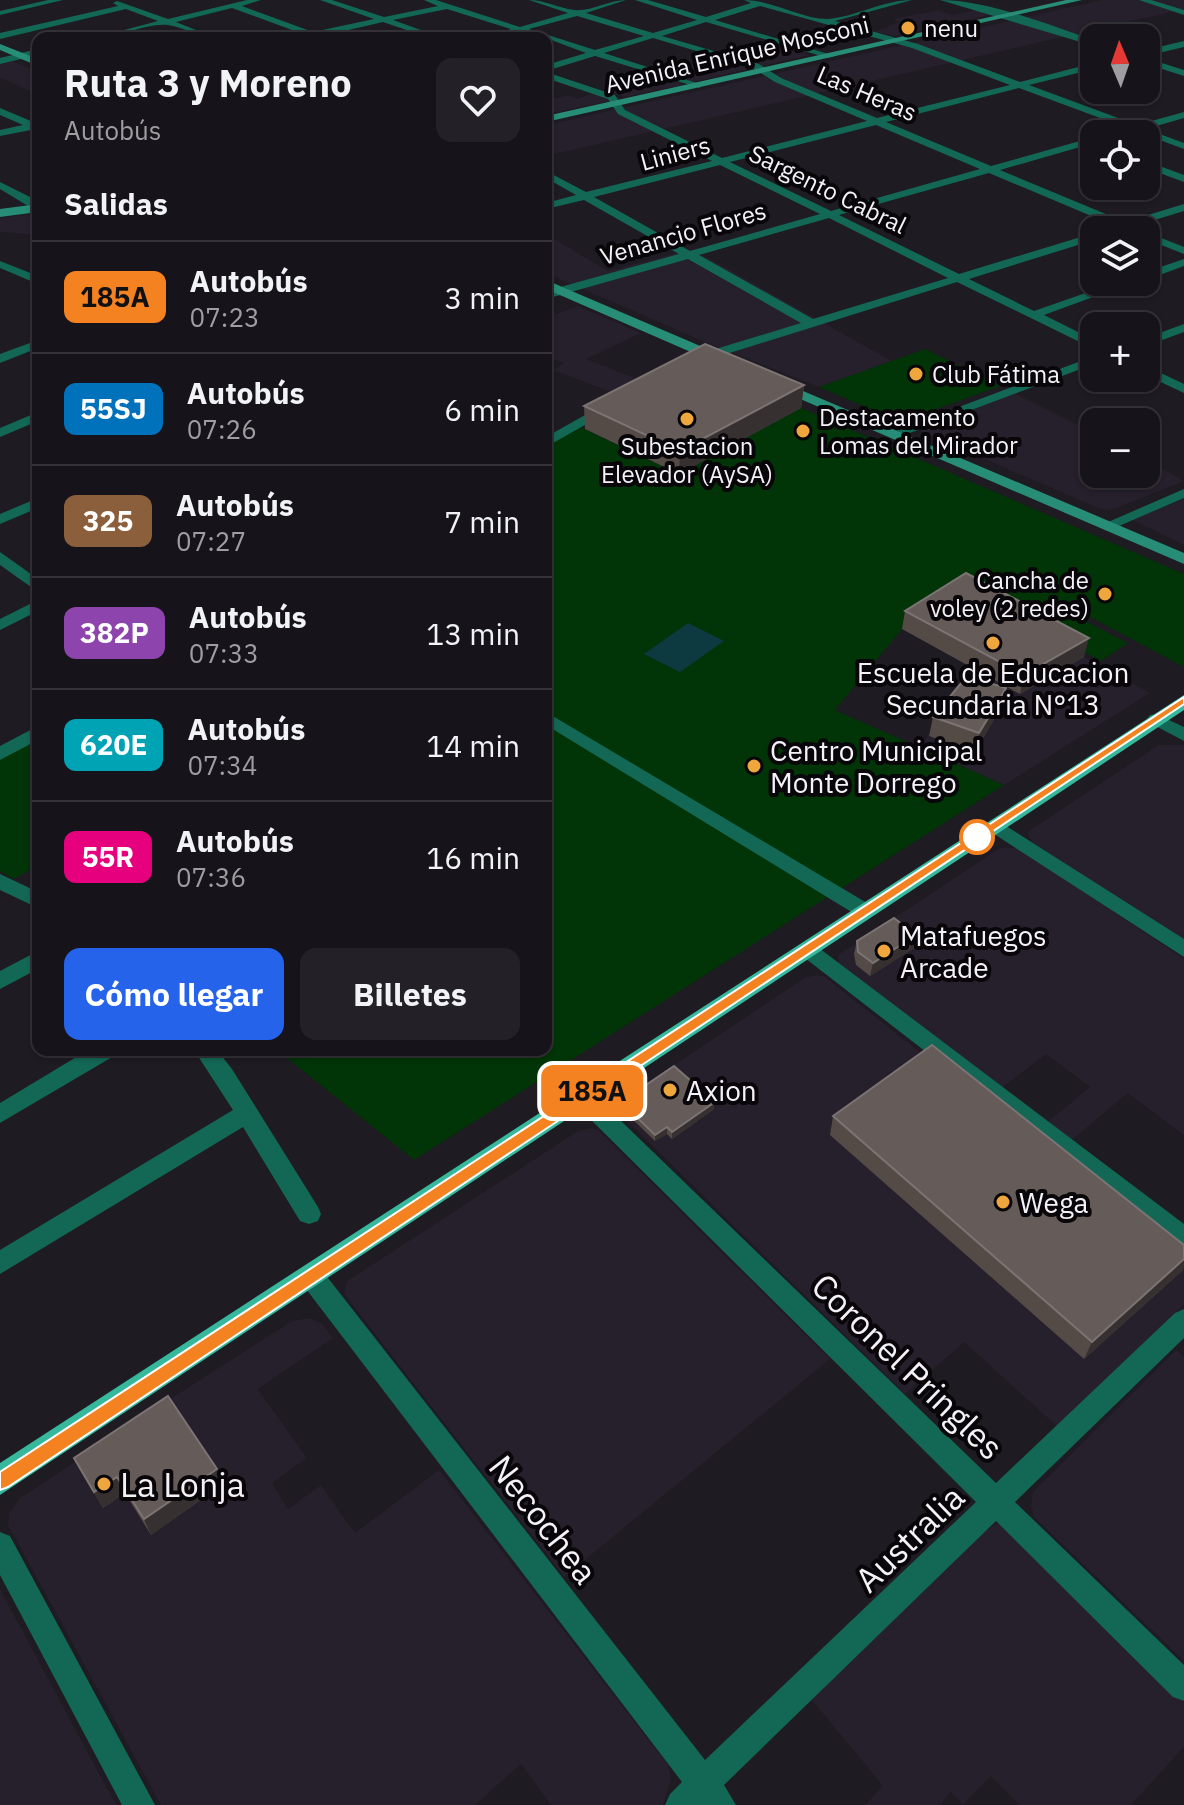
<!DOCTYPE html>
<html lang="es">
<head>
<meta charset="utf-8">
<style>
  body { margin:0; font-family:"IBM Plex Sans",sans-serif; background:#232127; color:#f1f3f6; height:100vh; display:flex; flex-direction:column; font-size:30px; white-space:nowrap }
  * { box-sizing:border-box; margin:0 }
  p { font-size:26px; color:#9e9ea2 }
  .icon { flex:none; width:44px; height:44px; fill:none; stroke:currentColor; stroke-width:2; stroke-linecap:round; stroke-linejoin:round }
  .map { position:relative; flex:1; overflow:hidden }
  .panel { position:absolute; left:32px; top:32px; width:520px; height:1024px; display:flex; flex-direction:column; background:#16141a; border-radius:16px; box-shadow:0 2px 6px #0004,0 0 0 2px #353339 }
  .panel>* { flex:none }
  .badge { padding:0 16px; border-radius:12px; font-size:28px; line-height:52px }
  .needle { width:52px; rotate:358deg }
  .tools { position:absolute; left:1080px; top:24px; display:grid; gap:16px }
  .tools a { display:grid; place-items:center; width:80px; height:80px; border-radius:16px; background:#16141a; box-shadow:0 2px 6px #0004,0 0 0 2px #353339; font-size:40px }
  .map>.badge { position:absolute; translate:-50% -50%; box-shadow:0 0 0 4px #fff }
  h2 { padding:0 32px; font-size:30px; line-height:72px }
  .round { display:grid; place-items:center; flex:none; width:84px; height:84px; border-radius:16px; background:#232127 }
  .head { display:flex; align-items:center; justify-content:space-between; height:136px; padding:0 32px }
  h1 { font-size:38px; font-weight:800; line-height:60px }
  .cta { display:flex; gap:16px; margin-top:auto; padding:16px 32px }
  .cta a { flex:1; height:92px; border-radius:16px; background:#2563eb; color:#fff; font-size:32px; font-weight:800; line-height:92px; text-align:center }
  .cta a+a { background:#232127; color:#f1f3f6 }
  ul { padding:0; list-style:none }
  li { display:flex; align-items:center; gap:24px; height:112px; padding:0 32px; border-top:2px solid #353339 }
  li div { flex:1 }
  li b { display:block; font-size:30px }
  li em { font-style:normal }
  li .badge { min-width:88px; font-weight:700; text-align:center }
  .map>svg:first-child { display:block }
</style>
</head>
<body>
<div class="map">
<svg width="1184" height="1805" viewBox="0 0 1184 1805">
  <rect width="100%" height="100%" fill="#1e1b22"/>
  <path fill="#261f2c" d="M 1102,0 L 1184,0 L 1184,9 L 546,156 L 546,125 Z
    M 939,10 L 953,15 L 976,10 L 990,15 L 897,36 L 875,32 L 899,22 L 893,19 Z
    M 786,46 L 810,55 L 763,66 L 733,57 Z
    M 0,56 L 38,72 L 38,95 L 0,77 Z
    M 729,60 L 754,68 L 693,82 L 669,74 L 681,69 L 673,66 L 684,63 L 701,68 Z
    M 666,77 L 683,85 L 625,97 L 603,91 L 632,79 L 638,82 Z
    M 594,93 L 611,101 L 546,114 L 546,96 L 559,98 L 567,95 L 577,99 Z
    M 38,213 L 38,235 L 0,232 L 0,218 Z
    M 546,234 L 608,271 L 692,249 L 892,361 L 819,387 L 700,340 L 546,273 Z
    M 578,306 L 641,333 L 586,359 L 645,382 L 622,396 L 553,370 L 564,363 L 546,356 L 546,318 Z
    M 1012,392 L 1094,433 L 1094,474 L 1146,474 L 1146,459 L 1184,481 L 1111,510 L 1100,509 L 920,431 Z
    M 1184,499 L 1184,545 L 1132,520 Z
    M 962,592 L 1025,625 L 1150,693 L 1004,785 L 919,747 L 981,673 L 902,629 Z
    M 1159,745 L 1184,745 L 1184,942 L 1032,842 L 1027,832 Z
    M 1000,848 L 1018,848 L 1184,959 L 1184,1135 L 1128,1093 L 1068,1143 L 1044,1125 L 1090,1087 L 1046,1054 L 999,1090 L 839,965 L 838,955 Z
    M 816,975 L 825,977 L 1184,1261 L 1184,1304 L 1060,1429 L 964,1342 L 905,1394 L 618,1112 L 620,1101 L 804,978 Z
    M 592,1128 L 599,1131 L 830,1359 L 564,1577 L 344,1294 L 347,1281 L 578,1131 Z
    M 309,1318 L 322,1324 L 333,1338 L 258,1389 L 307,1458 L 272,1483 L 288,1509 L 321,1485 L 355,1533 L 439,1470 L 668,1765 L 671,1779 L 663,1805 L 551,1805 L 521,1764 L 475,1805 L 161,1805 L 8,1525 L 9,1513 L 20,1498 L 167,1401 L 292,1321 Z
    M 1176,1350 L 1184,1357 L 1184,1661 L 1034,1517 L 1031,1504 L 1033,1492 Z
    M 999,1523 L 1013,1526 L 1184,1703 L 1184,1747 L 1131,1805 L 1019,1805 L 991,1776 L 963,1805 L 951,1792 L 940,1805 L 865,1805 L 883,1786 L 811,1699 L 987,1529 Z
    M 0,1589 L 116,1805 L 0,1805 Z"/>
  <path fill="#013406" d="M 925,349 L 1000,386 L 901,422 L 819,387 Z
    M 801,408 L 1184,574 L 1184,667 L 1062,602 L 1025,625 L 902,629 L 835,710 L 1004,785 L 414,1160 L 277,1050 L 546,1050 L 546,445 L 578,426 L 679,474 Z
    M 1058,607 L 1128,643 L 1101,661 L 1030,623 Z
    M 38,736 L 38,865 L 14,879 L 0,871 L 0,758 Z"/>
  <path fill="#0d3a40" d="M 688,623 L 724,641 L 680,672 L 644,654 Z"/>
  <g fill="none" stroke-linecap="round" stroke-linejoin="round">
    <path fill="#136755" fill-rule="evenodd" d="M 48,0 L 63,0 L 0,15 L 0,11 Z
      M 247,0 L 261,0 L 242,6 L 313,32 L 374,19 L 320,0 L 332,0 L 384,17 L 438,6 L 424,0 L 436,0 L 520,27 L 568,13 L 529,0 C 545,0 558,8 574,10 C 590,12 609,0 626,0 L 586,13 L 653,33 L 697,20 L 635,0 L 648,0 L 706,17 L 751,3 L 744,0 C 772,0 802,19 827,19 C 856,17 883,0 912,0 L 835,21 L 918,44 L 1020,82 L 1094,63 L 1094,69 L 1029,85 L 1137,125 L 1184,112 L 1184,118 L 1146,129 L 1184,143 L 1184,149 L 1019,88 L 886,122 L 991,166 L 1094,137 L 1094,143 L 1000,170 L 1125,222 L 1184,204 L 1184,211 L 1135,226 L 1140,230 L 1115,230 L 1115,226 L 989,173 L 839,215 L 959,274 L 1094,233 L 1094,240 L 969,279 L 1034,311 L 1117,282 L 1134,282 L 1044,315 L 1094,340 L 1094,349 L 957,282 L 701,362 L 696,361 L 696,355 L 801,323 L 688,259 L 546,299 L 546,291 L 679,254 L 584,200 L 546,209 L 546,203 L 576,195 L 546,178 L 546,171 L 586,192 L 712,161 L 618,114 L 608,99 L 546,78 L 546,72 L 615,95 L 625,110 L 722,158 L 867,121 L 775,82 L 753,68 L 653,38 L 604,53 L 700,84 L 700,88 L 595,56 L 546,71 L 546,65 L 586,53 L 546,38 L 519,32 L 485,38 L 511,29 L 447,9 L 393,20 L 443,38 L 430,38 L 383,22 L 314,38 L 292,38 L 303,34 L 232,8 L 176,22 L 216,38 C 198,38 185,27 168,25 C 150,22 116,38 94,38 L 158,21 L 126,9 L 0,39 L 0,33 L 118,6 L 113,3 L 117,1 L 168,19 ZM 760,6 L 912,48 L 1010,85 L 877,118 L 781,78 L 759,64 L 662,36 L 706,22 L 828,58 L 835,56 L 715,20 ZM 577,16 L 644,36 L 595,50 L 529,29 ZM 876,125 L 980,169 L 831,211 L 730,162 ZM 720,165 L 820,214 L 690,251 L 594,197 ZM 829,218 L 948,278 L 813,319 L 699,255 Z
      M 940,0 C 988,0 1048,25 1094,40 L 1094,46 Z
      M 1139,0 L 1151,0 L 1184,10 L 1184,15 Z
      M 1184,41 L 1184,47 L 1146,56 L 1146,50 Z
      M 38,49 L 38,55 L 0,64 L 0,58 Z
      M 1146,58 L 1184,70 L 1184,76 L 1146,64 Z
      M 0,108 L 38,124 L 38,132 L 31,130 L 0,136 L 0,130 L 23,125 L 0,115 Z
      M 1146,161 L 1184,175 L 1184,182 L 1146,168 Z
      M 0,182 L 38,201 L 38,212 L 0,189 Z
      M 1146,232 L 1184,247 L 1184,254 L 1146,239 Z
      M 1184,259 L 1184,266 L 1146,280 L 1146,272 Z
      M 0,261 L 38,276 L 38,284 L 0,268 Z
      M 1184,324 L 1184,332 L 1146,346 L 1146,338 Z
      M 38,340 L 38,348 L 0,363 L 0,354 Z
      M 1094,356 L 1094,364 L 899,437 L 887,434 Z
      M 1146,366 L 1184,384 L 1184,393 L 1146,375 Z
      M 601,406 L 613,409 L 546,447 L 546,437 Z
      M 38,412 L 38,421 L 0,437 L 0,428 Z
      M 1184,489 L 1184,498 L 1112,529 L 1107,531 L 1099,526 Z
      M 38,498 L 38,508 L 0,524 L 0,514 Z
      M 0,552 L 38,579 L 38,592 L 0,565 Z
      M 38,600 L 38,611 L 0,630 L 0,619 Z
      M 546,712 L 872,906 L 875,911 L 872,916 L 858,916 L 546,725 Z
      M 1156,714 L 1184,727 L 1184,741 L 1150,723 L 1147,719 L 1150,715 Z
      M 38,726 L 38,740 L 0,760 L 0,746 Z
      M 995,819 L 1184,939 L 1184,957 L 988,830 L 986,825 Z
      M 0,874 L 38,892 L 38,908 L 0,890 Z
      M 808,942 L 815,945 L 1184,1224 L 1184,1249 L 1175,1245 L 801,955 L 798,950 L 801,945 Z
      M 38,951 L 38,969 L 0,989 L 0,971 Z
      M 88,1050 L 117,1050 L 114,1056 L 0,1123 L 0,1103 Z
      M 194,1050 L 217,1050 L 232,1069 L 318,1207 L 321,1214 L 318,1221 L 309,1224 L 300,1221 L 243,1127 L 0,1274 L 0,1250 L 233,1110 Z
      M 582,1088 L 590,1091 L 996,1483 L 1175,1313 L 1184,1309 L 1184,1338 L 1015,1502 L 1184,1665 L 1184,1701 L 1173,1697 L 996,1521 L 724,1785 L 736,1805 L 665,1805 L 670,1794 L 682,1782 L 303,1285 L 300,1277 L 303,1269 L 312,1266 L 321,1269 L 705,1760 L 976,1502 L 574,1103 L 571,1097 L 574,1091 Z
      M 0,1532 L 10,1536 L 155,1805 L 122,1805 L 0,1575 Z"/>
    <path fill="#278d76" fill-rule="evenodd" d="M 1066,0 L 1082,0 L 546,122 L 546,116 Z
      M 0,44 L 38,59 L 38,66 L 0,50 Z
      M 38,204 L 38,212 L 0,217 L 0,209 Z
      M 546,280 L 726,357 L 728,360 L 726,363 L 716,363 L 546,289 Z
      M 775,379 L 1184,553 L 1184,564 L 770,386 L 770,380 Z"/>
    <path fill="#36b89c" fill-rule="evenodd" d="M 1184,695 L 1184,710 L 0,1495 L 0,1463 Z"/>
  </g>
  <path fill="#544b47" d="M 804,385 L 801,408 L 679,474 L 585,429 L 584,406 Z
    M 905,611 L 1084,657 L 1020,694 L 902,629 Z
    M 1006,688 L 1001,707 L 975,752 L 929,736 L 933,717 Z
    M 857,941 L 914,948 L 870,976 L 856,965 L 854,954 Z
    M 621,1102 L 714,1109 L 672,1139 L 667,1134 L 655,1141 L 621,1108 Z
    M 833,1116 L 1183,1270 L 1084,1359 L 830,1135 Z
    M 74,1458 L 223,1484 L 151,1535 L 125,1493 L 103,1508 Z"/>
  <path fill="#373030" d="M 804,385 L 801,408 L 679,474 L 680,451 Z
    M 1089,638 L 1084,657 L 1020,694 L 1024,675 Z
    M 1006,688 L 1001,707 L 975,752 L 979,733 Z
    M 916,935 L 914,948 L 870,976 L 873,963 Z
    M 715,1102 L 714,1109 L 672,1139 L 672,1132 Z
    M 667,1127 L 667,1134 L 655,1141 L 655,1135 Z
    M 1184,1259 L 1184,1267 L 1183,1270 L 1084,1359 L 1092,1342 Z
    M 217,1469 L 223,1484 L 151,1535 L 144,1519 Z
    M 117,1477 L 125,1493 L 103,1508 L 94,1492 Z"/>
  <path fill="#655c5a" stroke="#7c7473" stroke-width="2" d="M 705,344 L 804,385 L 680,451 L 584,406 Z
    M 966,573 L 1089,638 L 1024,675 L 905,611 Z
    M 967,676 L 1006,688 L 979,733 L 933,717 Z
    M 894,918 L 916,935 L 873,963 L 858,952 L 857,941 Z
    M 932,1045 L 1184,1245 L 1184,1259 L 1092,1342 L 833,1116 Z
    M 674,1066 L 715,1102 L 672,1132 L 667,1127 L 655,1135 L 621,1102 Z
    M 168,1396 L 217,1469 L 144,1519 L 117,1477 L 94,1492 L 74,1458 Z"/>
  <path fill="#f58220" stroke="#fff" stroke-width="2" d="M 1184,697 L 1184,704 L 8,1487 L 0,1490 L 0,1472 Z"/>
  <g fill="#efa73d" stroke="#080609" stroke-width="3">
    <circle cx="908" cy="28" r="8"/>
    <circle cx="916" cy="374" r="8"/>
    <circle cx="687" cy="419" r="8"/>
    <circle cx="803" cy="431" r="8"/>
    <circle cx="1105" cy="594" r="8"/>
    <circle cx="993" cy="643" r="8"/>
    <circle cx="754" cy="766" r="8"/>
    <circle cx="884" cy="951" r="8"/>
    <circle cx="670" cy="1090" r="8"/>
    <circle cx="1003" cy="1202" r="8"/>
    <circle cx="104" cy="1484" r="8"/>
  </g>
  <circle fill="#fff" stroke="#f58220" stroke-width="4" cx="977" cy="837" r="16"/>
  <g text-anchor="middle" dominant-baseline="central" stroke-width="8" stroke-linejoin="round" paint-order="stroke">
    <g font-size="24" fill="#f4f1f7" stroke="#080609" text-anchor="start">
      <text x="924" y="28">nenu</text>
      <text x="932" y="374">Club Fátima</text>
      <text x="819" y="417">Destacamento<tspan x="819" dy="28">Lomas del Mirador</tspan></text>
      <text x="687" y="446" text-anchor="middle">Subestacion<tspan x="687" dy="28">Elevador (AySA)</tspan></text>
      <text x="1089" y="580" text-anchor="end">Cancha de<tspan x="1089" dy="28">voley (2 redes)</tspan></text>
    </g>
    <g font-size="24" fill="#f4f1f7" stroke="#080609">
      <text transform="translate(737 54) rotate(-13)">Avenida Enrique Mosconi</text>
      <text transform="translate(867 93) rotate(23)">Las Heras</text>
      <text transform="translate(675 153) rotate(-15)">Liniers</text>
      <text transform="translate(828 189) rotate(26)">Sargento Cabral</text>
      <text transform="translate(683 233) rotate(-16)">Venancio Flores</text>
    </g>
    <g font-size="28" fill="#f4f1f7" stroke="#080609" text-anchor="start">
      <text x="993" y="672" text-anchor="middle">Escuela de Educacion<tspan x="993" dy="32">Secundaria N°13</tspan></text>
      <text x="770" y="750">Centro Municipal<tspan x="770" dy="32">Monte Dorrego</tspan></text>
      <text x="900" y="935">Matafuegos<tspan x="900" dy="32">Arcade</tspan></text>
      <text x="686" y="1090">Axion</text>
      <text x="1019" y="1202">Wega</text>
    </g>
    <g font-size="34" fill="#f4f1f7" stroke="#080609">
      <text transform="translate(908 1366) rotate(44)">Coronel Pringles</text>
      <text transform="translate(544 1519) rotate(52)">Necochea</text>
      <text transform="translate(909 1538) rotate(-44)">Australia</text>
    </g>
    <g font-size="34" fill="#f4f1f7" stroke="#080609" text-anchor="start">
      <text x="120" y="1484">La Lonja</text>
    </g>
  </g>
</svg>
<div class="tools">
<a><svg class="needle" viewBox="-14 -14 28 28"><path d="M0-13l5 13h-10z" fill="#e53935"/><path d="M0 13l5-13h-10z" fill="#9e9ea2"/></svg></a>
<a><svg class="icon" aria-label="locate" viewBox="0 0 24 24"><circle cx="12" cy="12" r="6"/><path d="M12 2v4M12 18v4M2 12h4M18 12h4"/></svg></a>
<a><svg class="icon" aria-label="layers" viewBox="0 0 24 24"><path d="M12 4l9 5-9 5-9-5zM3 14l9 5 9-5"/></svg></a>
<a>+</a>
<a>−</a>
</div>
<b class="badge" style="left:592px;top:1091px;background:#f58220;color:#111">185A</b>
<section class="panel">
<div class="head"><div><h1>Ruta 3 y Moreno</h1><p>Autobús</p></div><a class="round"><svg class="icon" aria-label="heart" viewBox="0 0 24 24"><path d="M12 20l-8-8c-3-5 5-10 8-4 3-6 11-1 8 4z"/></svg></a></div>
<h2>Salidas</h2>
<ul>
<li><span class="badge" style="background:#f58220;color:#111">185A</span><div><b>Autobús</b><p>07:23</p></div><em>3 min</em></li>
<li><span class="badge" style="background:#0072bc;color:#fff">55SJ</span><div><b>Autobús</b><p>07:26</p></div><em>6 min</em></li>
<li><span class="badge" style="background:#8b5e3c;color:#fff">325</span><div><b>Autobús</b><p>07:27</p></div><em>7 min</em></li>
<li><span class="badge" style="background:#8e44ad;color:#fff">382P</span><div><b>Autobús</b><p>07:33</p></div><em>13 min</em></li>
<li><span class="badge" style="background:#00a3b4;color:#fff">620E</span><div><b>Autobús</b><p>07:34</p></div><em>14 min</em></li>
<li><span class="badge" style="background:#e6007e;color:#fff">55R</span><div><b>Autobús</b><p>07:36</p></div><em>16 min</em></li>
</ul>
<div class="cta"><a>Cómo llegar</a><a>Billetes</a></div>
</section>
</div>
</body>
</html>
